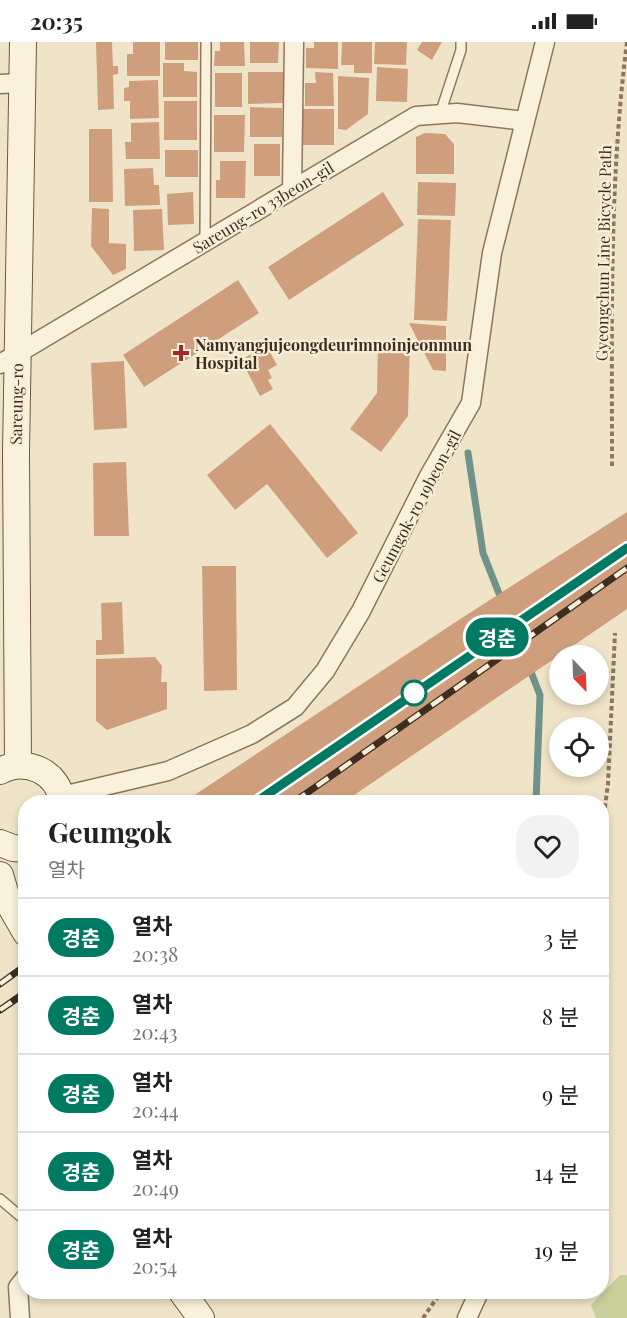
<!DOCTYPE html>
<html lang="ko">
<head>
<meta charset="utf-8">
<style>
  body { margin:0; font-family:"Playfair Display","Noto Sans KR",serif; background:#f2f2f2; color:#222; height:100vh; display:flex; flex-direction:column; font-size:22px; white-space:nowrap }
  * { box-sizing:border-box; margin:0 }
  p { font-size:20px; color:#767676 }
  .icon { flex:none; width:33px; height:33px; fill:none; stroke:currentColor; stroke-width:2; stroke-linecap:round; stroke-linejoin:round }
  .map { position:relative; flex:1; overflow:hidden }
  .side { position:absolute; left:18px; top:753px; width:591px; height:504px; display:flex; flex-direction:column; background:#fff; border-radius:24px; box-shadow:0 3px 9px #0003 }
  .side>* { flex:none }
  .badge { padding:0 12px; border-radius:20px; font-size:21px; line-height:39px }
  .needle { width:39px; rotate:157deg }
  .fabs { position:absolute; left:549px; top:603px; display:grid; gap:12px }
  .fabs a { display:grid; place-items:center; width:60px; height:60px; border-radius:50%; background:#fff; box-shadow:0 3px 9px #0003; font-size:30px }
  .map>.badge { position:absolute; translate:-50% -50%; box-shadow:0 0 0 3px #fff }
  .round { display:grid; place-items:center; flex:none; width:63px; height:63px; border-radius:24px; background:#f2f2f2 }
  .summary { display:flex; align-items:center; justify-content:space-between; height:102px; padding:0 30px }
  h1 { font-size:28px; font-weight:700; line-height:45px }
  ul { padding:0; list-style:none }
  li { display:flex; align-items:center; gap:18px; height:78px; padding:0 30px; border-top:2px solid #e0e0e0 }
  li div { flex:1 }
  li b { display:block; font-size:22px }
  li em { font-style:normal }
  li .badge { min-width:66px; font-weight:700; text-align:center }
  .status { display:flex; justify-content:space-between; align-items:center; height:42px; padding:0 30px; background:#fff; direction:ltr }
  .status svg { height:16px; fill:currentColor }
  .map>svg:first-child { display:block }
</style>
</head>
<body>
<div class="status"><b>20:35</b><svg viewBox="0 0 49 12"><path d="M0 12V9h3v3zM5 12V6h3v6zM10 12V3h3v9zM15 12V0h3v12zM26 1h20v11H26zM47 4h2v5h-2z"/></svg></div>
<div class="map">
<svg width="627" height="1276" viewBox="0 0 627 1276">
  <rect width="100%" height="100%" fill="#f0e4c8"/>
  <path fill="#c9cf9b" d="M 620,1233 L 627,1233 L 627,1276 L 596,1276 L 591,1263 Z"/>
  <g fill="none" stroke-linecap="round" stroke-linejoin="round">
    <path stroke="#6f938a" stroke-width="7" d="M 468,411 L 483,511 L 502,559
      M 529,625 L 540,653 L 536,760"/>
  </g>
  <path fill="#cf9f7d" d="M 96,0 L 112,0 L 113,24 L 118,24 L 118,32 L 113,33 L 114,67 L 98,68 Z
    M 133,0 L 160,0 L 160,34 L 127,34 L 127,12 L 133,12 Z
    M 165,0 L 198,0 L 198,18 L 165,18 Z
    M 220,0 L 244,0 L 245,24 L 214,24 L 215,9 L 220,9 Z
    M 250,0 L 279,0 L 278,21 L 250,21 Z
    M 314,0 L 338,0 L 338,27 L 306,26 L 306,6 L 314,6 Z
    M 342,0 L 372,0 L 372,31 L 354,31 L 354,23 L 341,23 Z
    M 375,0 L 407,0 L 406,23 L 374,22 Z
    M 422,0 L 442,0 L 432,18 L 417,8 Z
    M 163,21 L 184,21 L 184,29 L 197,30 L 197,55 L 163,55 Z
    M 377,25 L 408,27 L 407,60 L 376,59 Z
    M 248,30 L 283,30 L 283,61 L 248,62 Z
    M 315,30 L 333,31 L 334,64 L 305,64 L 305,41 L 316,41 Z
    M 215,31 L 242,31 L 242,65 L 215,65 Z
    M 338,34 L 369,36 L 368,72 L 346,88 L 338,87 Z
    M 158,38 L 159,76 L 130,77 L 130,59 L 124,59 L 124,46 L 129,45 L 129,39 Z
    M 164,59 L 197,59 L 197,98 L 164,98 Z
    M 250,65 L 282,66 L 282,95 L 250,95 Z
    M 303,67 L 334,67 L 334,103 L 302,103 Z
    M 214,73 L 245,73 L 244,110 L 214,110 Z
    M 159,80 L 160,117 L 126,117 L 125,100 L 131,100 L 131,81 Z
    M 89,87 L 112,87 L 113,160 L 89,160 Z
    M 425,91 L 445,92 L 454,102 L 454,132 L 416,132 L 416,95 Z
    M 254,102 L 280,102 L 280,134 L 254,134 Z
    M 165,108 L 198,108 L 198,135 L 165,135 Z
    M 220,119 L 246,119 L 245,156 L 216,156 L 216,138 L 220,138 Z
    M 153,126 L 154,143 L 159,143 L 160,163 L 125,164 L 124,127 Z
    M 418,140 L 456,141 L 455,174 L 417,173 Z
    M 193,150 L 194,182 L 168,183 L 167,152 Z
    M 383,150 L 404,183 L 289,258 L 268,225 Z
    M 92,166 L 109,167 L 109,201 L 126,202 L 126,227 L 113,233 L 91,204 Z
    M 162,167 L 164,208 L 134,209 L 133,168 Z
    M 418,177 L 451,178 L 447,279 L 414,278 Z
    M 238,238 L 259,271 L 144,345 L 123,313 Z
    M 409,281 L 446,284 L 446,329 L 433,328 Z
    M 378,300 L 410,300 L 408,374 L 381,410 L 350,387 L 377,351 Z
    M 268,307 L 277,323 L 268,328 L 272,336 L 268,338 L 273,347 L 260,354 L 241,318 L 253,311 L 255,314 Z
    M 124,319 L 127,386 L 94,388 L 91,321 Z
    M 270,382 L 358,491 L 327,516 L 267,442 L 235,468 L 207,433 Z
    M 126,420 L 129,494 L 94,494 L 93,421 Z
    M 627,470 L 627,567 L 344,760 L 184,760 L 454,581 Z
    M 202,524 L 236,524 L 237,648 L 204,649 Z
    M 122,560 L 124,612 L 96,613 L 96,598 L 102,598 L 101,561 Z
    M 155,615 L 162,624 L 161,640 L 167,640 L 167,667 L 107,688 L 96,679 L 96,617 Z"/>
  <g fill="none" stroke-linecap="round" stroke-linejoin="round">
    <g stroke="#8d765c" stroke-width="12">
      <path id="lane" d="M 440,72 L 461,8 L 461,0
        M 205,199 L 206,0
        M 0,1157 L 26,1179"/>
    </g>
    <g stroke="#8d765c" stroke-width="21">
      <path id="street" d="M 0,42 L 22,41
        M 292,147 L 294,0
        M 0,322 L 416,74 L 457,71 L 525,79
        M 62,754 L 168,729 L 252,692 L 295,665 L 325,629 L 361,569 L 429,434 L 471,361 L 492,211 L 545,0
        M 20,1276 L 18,1245 L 26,1235
        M 467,1276 L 479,1250"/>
    </g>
    <g stroke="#6f573f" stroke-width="28">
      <path id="secondary" d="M 18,723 L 16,411 L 23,0
        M 0,729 C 26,715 59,730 62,760
        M 0,801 L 13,806 L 26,807
        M 0,833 L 8,860 L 26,891
        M 182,1250 L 201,1276"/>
    </g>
    <path stroke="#8d765c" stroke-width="4" stroke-dasharray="4.5 3" stroke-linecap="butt" d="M 612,424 C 612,283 609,140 627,0
      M 602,788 L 608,742 L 615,591
      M 423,1276 L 441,1250"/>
    <use href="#lane" stroke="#faf1dc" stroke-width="9"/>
    <use href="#street" stroke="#faf1dc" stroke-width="18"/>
    <use href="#secondary" stroke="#faf1dc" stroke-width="26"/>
    <g stroke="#3d2e20" stroke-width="7">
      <path id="rail" d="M 256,760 L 627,506
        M 294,760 L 627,526
        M 0,942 L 26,923
        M 0,968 L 26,950"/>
    </g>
    <use href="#rail" stroke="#f7eed8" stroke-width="4.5" stroke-dasharray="14" stroke-linecap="butt"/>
  </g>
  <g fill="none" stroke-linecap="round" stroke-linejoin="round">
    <g stroke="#fff" stroke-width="14">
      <path id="line" d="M 256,760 L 627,506"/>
    </g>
    <use href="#line" stroke="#007a62" stroke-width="9"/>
  </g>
  <path fill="#9e2a2b" stroke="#f7eed8" stroke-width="2" d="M178 302h6v6h6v6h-6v6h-6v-6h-6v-6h6z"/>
  <circle fill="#fff" stroke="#007a62" stroke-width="3" cx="414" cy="651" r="12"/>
  <g text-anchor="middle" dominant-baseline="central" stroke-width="4.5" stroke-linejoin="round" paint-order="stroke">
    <g font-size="16" fill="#3d2e20" stroke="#f7eed8">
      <text transform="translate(263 165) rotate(-31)">Sareung-ro 33beon-gil</text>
      <text transform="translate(603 211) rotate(-89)">Gyeongchun Line Bicycle Path</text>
      <text transform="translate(16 362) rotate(-89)">Sareung-ro</text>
      <text transform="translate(416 464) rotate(-62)">Geumgok-ro 19beon-gil</text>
    </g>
    <g font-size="16" font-weight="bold" fill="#3d2e20" stroke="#f7eed8" text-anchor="start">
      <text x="195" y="302">Namyangjujeongdeurimnoinjeonmun<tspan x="195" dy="18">Hospital</tspan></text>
    </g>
  </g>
</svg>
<div class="fabs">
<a><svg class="needle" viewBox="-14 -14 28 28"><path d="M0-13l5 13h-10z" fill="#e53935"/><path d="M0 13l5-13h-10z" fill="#767676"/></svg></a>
<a><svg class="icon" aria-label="locate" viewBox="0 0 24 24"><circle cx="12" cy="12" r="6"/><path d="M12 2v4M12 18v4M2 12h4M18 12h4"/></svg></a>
</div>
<b class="badge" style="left:497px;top:595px;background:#007a62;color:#fff">경춘</b>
<section class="side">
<div class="summary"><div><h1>Geumgok</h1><p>열차</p></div><a class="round"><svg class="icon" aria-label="heart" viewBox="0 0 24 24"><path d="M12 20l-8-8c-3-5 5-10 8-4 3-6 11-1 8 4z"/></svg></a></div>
<ul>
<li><span class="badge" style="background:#007a62;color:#fff">경춘</span><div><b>열차</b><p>20:38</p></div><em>3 분</em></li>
<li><span class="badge" style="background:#007a62;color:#fff">경춘</span><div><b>열차</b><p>20:43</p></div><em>8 분</em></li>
<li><span class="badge" style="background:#007a62;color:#fff">경춘</span><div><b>열차</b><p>20:44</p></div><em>9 분</em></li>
<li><span class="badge" style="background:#007a62;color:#fff">경춘</span><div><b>열차</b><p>20:49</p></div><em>14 분</em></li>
<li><span class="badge" style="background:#007a62;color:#fff">경춘</span><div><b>열차</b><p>20:54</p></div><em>19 분</em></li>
</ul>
</section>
</div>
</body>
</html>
